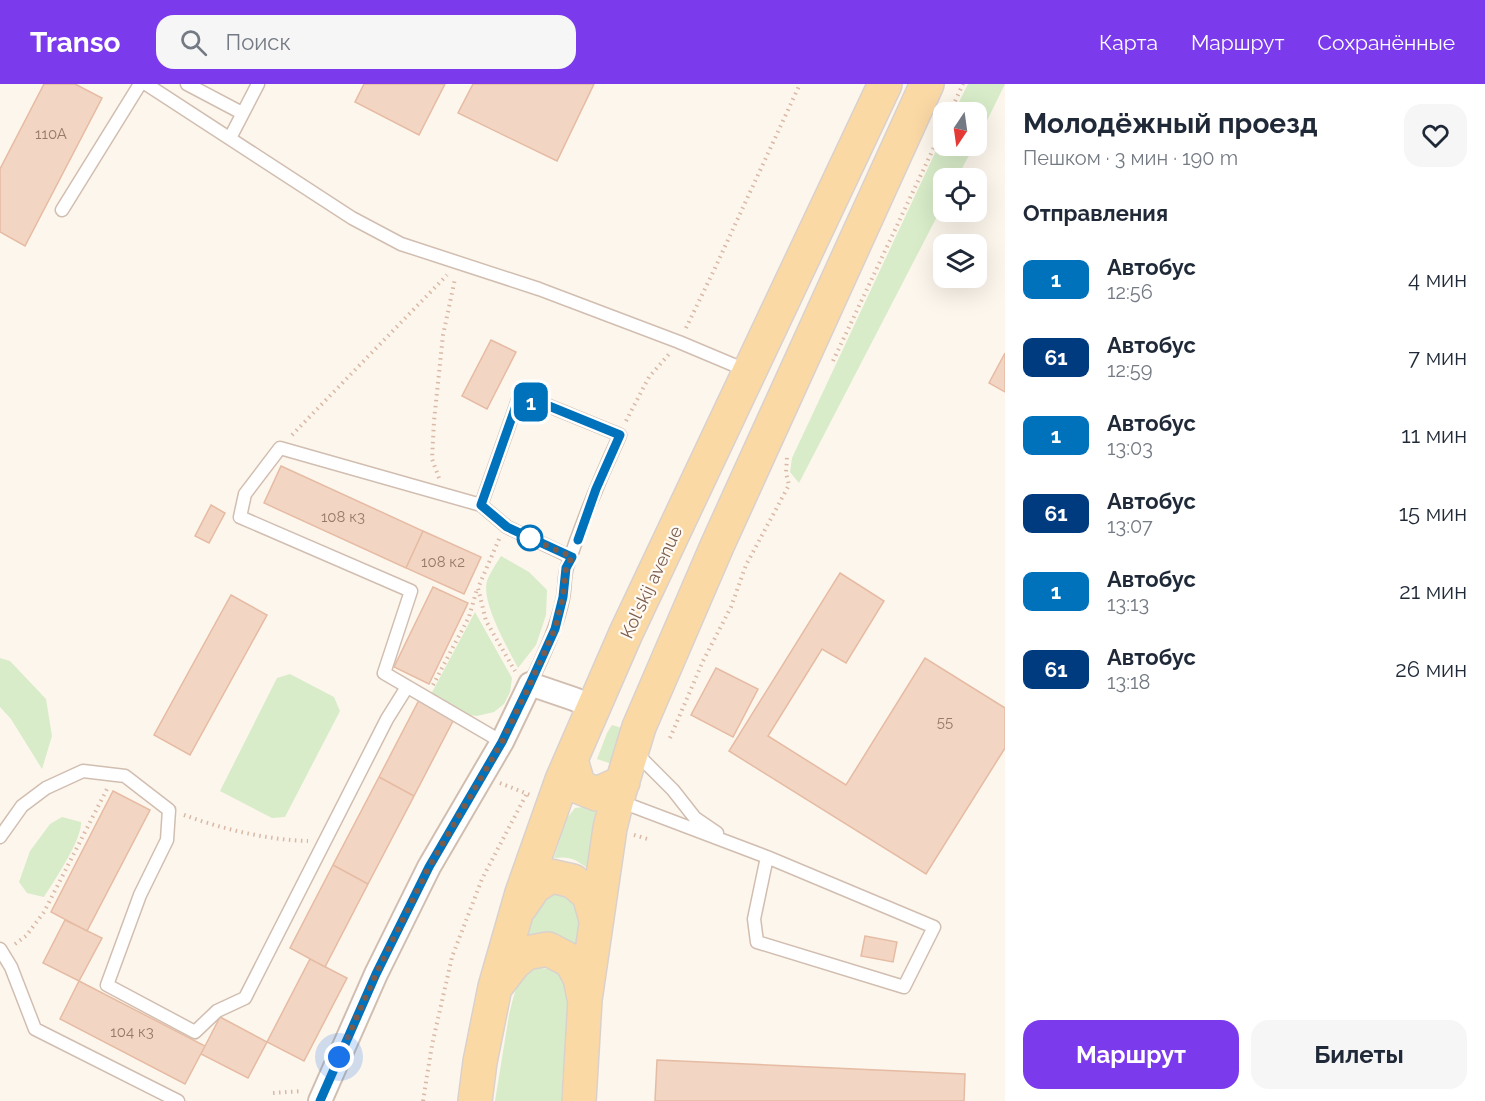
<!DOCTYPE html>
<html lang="ru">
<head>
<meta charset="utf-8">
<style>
  body { margin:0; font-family:Raleway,sans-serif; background:#f6f6f7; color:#1f2937; height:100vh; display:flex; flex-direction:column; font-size:22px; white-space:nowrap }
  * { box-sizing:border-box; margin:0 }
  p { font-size:20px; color:#747a83 }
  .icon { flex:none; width:33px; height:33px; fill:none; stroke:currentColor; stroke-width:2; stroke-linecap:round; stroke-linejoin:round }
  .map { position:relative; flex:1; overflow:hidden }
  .details { display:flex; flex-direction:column; background:#fff; width:480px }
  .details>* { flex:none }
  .badge { padding:0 12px; border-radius:9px; font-size:21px; line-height:39px }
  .needle { width:39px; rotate:193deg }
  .tools { position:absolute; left:933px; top:18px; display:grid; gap:12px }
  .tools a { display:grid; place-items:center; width:54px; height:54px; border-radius:12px; background:#fff; box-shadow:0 6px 24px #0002; font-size:30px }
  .you { position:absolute; width:30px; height:30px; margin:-15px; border:4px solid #fff; border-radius:50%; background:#1a73e8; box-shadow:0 0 0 9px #1a73e833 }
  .map>.badge { position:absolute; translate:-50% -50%; box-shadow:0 0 0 3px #fff }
  h2 { padding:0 18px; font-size:22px; line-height:54px }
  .round { display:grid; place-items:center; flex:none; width:63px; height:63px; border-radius:18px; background:#f6f6f7 }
  .headline { display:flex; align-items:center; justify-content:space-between; height:102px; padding:0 18px }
  h1 { font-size:28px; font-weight:700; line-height:45px }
  .primary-button { display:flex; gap:12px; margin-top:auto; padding:12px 18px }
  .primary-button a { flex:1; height:69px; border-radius:18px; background:#7c3aed; color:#fff; font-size:24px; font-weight:700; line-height:69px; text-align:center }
  .primary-button a+a { background:#f6f6f7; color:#1f2937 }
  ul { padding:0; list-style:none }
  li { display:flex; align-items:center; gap:18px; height:78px; padding:0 18px }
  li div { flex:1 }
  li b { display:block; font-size:22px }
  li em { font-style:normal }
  li .badge { min-width:66px; font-weight:700; text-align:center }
  header { display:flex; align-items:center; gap:36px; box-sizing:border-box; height:84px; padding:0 30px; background:#7c3aed; color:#fff }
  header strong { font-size:28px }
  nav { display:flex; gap:33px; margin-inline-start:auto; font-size:21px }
  .search { width:420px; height:54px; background:#f6f6f7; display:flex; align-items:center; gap:15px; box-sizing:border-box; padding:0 21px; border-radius:18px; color:#747a83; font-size:22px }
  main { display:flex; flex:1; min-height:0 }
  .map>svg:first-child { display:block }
</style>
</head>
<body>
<header>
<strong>Transo</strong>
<div class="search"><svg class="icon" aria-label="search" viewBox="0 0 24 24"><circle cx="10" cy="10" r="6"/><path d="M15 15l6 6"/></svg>Поиск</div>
<nav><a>Карта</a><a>Маршрут</a><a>Сохранённые</a></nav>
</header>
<main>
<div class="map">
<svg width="1005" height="1017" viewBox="0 0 1005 1017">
  <rect width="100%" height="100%" fill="#fdf6ec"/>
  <path fill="#d8ecc9" d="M 968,0 L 1005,0 L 977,57 L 976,28 L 954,28 Z
    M 943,52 L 944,62 L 974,62 L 957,94 L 944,94 L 943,121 L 799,399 L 790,388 L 792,374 Z
    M 501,472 L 529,488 L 547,506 L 546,531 L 536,561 L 518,584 C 508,564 481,519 487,497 C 490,489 496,480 501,472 Z
    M 475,528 L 512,594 L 510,608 L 504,620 L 494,628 L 477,632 L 460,630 L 430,612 Z
    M 0,574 L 10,577 L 46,615 L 52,652 L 42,685 L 11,635 L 0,623 Z
    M 290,590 L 334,613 L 340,627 L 285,733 L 272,734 L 220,707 L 277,594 Z
    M 612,641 L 622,644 L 612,680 L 597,675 L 607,649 Z
    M 583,723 L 593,725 L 598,733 L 598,743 L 587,784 C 575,775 570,772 554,774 L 567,734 L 575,724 Z
    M 62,733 L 81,738 C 82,756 54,797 44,813 L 27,809 L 19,798 L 30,767 L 50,740 Z
    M 562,805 L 586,828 L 576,870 C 557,846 546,845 519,858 L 529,822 Z
    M 540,884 L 552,885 L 559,889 L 567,902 L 567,932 L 561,1017 L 495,1017 L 509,931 C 512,920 516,896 526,889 C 530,886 535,885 540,884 Z"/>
  <path fill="#f3d5c3" stroke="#e6bba3" stroke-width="1.5" d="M 44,0 L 75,0 L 102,14 L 25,162 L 0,148 L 0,85 Z
    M 364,0 L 445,0 L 419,51 L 355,18 Z
    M 473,0 L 594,0 L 557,77 L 458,29 Z
    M 491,256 L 516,268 L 487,325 L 462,312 Z
    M 1005,269 L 1005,308 L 989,299 Z
    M 281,382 L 423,447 L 406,484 L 264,419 Z
    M 211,421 L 225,429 L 209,459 L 195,452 Z
    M 423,447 L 481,473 L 464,510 L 406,484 Z
    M 840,489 L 884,517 L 846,579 L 822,565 L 768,652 L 846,701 L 925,574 L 1005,624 L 1005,664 L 926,790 L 729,667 Z
    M 433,503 L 468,519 L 429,600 L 394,583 Z
    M 231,511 L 267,531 L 190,671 L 154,651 Z
    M 716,584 L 758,605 L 733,653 L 691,631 Z
    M 419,616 L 454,635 L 414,712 L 379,693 Z
    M 379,693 L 414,712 L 368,800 L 333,781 Z
    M 113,707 L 150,726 L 87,847 L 51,828 Z
    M 333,781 L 368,800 L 325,883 L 290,864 Z
    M 65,836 L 102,854 L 79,897 L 43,879 Z
    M 865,852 L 897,858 L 893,878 L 861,872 Z
    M 310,875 L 347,894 L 304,977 L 267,958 Z
    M 79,897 L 205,962 L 185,1000 L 60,935 Z
    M 220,933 L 267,958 L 248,994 L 201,970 Z
    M 657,976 L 965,990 L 964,1017 L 655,1017 Z"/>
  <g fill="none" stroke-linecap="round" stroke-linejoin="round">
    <g stroke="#d1beb0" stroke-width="15">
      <path id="lane" d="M 146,0 L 352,134 L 401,160 L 539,205 L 679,258 L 748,287
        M 187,0 L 242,29
        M 230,54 L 258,0
        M 62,126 L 140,0
        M 481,421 L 280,364 L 245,410 L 240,433 L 411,507 L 384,589 L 502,658
        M 530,600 C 543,572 557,544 563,514 C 565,504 564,493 567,483 C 582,438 600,394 620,351 L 544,320 L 518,316 L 481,421 L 507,443 L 571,473
        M 634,667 L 673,706 L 695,734 L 717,749
        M 619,717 L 767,773 L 754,835 L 757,858 L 904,903 L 934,843 L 767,773
        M 0,753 L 22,722 L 46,704 L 83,687 L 125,692 L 169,726 L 167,756 L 140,811 L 107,901 L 195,948 L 217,927 L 245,914 L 387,635 L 407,603
        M 0,865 L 11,883 L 35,945 L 178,1017"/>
    </g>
    <g stroke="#d1beb0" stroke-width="26">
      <path id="street" d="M 320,1017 L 376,890 L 429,783 L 502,658 L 530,600 L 574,615 L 593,623"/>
    </g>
    <g stroke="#dad1cd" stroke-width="36">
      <path id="primary" d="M 571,676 L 579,703 L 597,710 L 623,698
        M 521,822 L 534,803 L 551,792 L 573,797 L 589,811 L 596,836
        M 497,901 L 514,879 L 526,869 L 548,865 L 571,877 L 580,894 L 584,914
        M 475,1017 L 480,978 L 495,903 L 522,809 L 562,696 L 626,549 L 885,0
        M 579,1017 L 585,916 L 610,744 L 617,716 L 639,643 L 717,462 L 927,0"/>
    </g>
    <path stroke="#d9b8a5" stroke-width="4" stroke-dasharray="1.5 4.5" stroke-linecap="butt" d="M 950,28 L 963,0
      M 686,244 L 715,184 L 800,0
      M 833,277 L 944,42
      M 626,337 L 649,293 L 669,270
      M 292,351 L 447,191
      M 439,394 L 432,375 L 434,337 L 443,251 L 455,195
      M 499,455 L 478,504 L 486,537 L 515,587
      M 433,601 L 469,533 L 477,505
      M 670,654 L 703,577 L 731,523 L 746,481 L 789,401 L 786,389 L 787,373
      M 500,699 L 530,711
      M 184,731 C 222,745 268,756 308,757
      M 634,751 L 651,756
      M 15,860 L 26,852 L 44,828 L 107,705
      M 273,1009 L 303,1007
      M 423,1017 L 432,961 L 452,873 L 482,795 L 526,711"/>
    <use href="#lane" stroke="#fff" stroke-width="12"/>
    <use href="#street" stroke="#fff" stroke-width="22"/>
    <use href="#primary" stroke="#fbd9a5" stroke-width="33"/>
  </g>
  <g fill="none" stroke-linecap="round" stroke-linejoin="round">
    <g stroke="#fff" stroke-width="14">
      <path id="line" d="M 320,1017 L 376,890 L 429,783 L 502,658 L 530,600 L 555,545 L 563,513 L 566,484 L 572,473 L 507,443 L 481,421 L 518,316 L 544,320 L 620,351 L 596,405 L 578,456"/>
    </g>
    <use href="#line" stroke="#0072bc" stroke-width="9"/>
    <path stroke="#7a5c4d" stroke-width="6" stroke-dasharray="0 10.8" d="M 339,973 L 376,890 L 429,783 L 502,658 L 530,600 L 555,545 L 563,513 L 566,484 L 572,473 L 530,454"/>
  </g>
  <circle fill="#fff" stroke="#0072bc" stroke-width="3" cx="530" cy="454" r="12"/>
  <g text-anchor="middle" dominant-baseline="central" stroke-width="4.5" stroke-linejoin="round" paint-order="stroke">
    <g font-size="15" fill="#987a6a">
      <text x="51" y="50">110А</text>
      <text x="343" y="433">108 к3</text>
      <text x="443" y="478">108 к2</text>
      <text x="945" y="638">55</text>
      <text x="132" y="948">104 к3</text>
    </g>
    <g font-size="18" fill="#7a5c4d" stroke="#fffaf3">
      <text transform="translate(651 498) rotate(-65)">Kol'skij avenue</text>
    </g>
  </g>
</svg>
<div class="tools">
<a><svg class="needle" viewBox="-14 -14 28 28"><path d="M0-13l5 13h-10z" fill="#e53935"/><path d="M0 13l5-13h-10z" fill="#747a83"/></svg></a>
<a><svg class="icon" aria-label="locate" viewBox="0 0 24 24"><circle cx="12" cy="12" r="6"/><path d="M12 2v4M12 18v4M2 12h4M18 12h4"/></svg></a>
<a><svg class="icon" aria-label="layers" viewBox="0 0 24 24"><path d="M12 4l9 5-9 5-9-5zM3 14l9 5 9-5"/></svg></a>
</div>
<div class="you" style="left:339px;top:973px"></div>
<b class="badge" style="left:531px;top:318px;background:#0072bc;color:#fff">1</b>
</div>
<section class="details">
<div class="headline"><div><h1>Молодёжный проезд</h1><p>Пешком · 3 мин · 190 m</p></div><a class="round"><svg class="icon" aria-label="heart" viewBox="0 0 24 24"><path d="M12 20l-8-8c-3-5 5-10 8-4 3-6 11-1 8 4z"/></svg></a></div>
<h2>Отправления</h2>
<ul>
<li><span class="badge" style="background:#0072bc;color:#fff">1</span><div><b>Автобус</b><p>12:56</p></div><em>4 мин</em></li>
<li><span class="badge" style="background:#003b80;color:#fff">61</span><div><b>Автобус</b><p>12:59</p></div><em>7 мин</em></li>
<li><span class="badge" style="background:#0072bc;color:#fff">1</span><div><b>Автобус</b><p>13:03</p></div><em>11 мин</em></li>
<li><span class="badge" style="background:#003b80;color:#fff">61</span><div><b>Автобус</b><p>13:07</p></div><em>15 мин</em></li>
<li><span class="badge" style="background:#0072bc;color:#fff">1</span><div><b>Автобус</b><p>13:13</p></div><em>21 мин</em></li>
<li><span class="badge" style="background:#003b80;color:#fff">61</span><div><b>Автобус</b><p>13:18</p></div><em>26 мин</em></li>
</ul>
<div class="primary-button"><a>Маршрут</a><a>Билеты</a></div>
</section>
</main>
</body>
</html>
